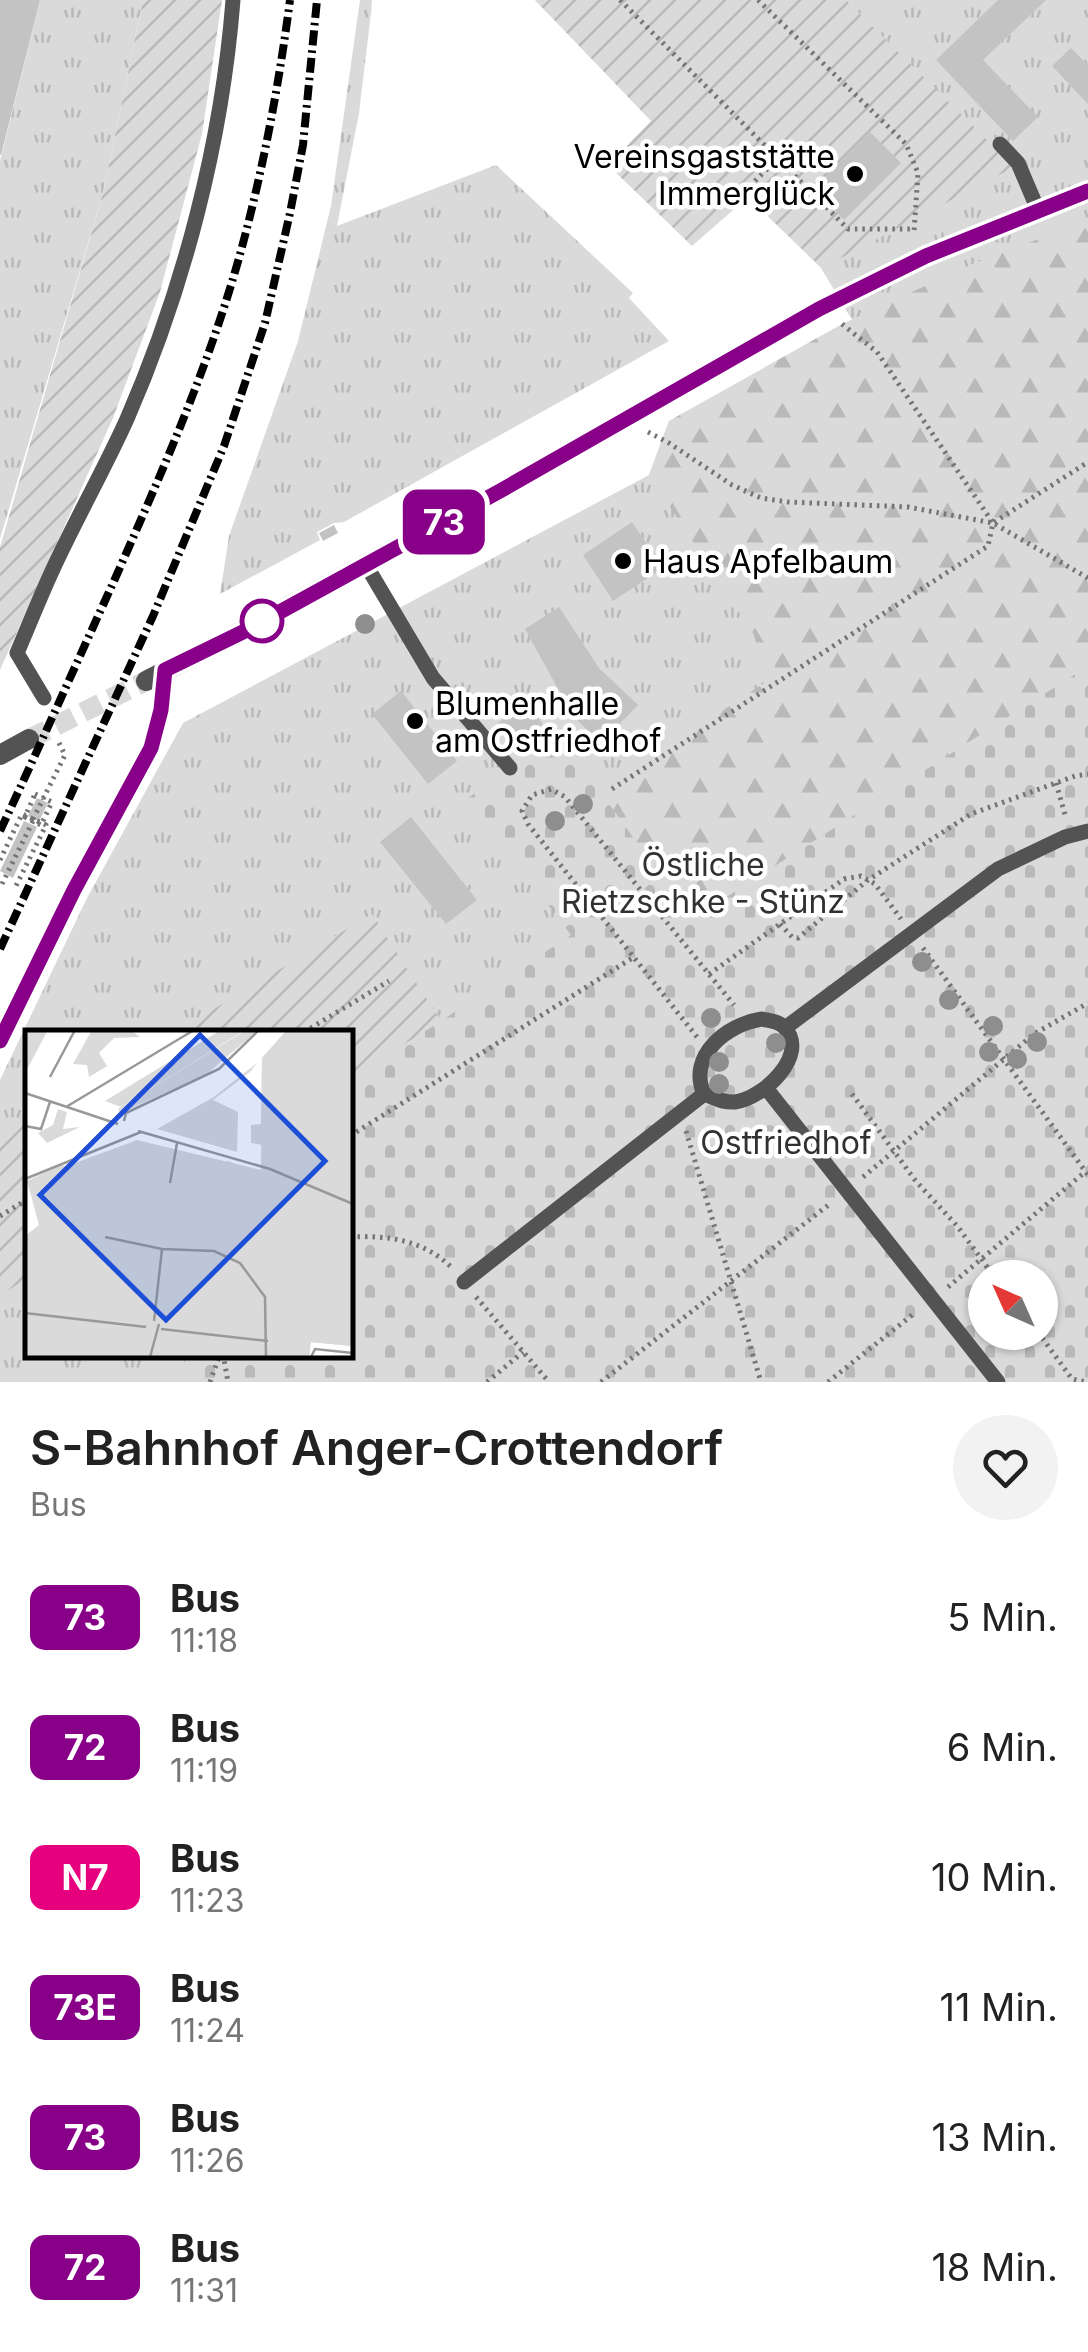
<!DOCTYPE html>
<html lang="de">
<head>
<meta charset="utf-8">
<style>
  body { margin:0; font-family:Inter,sans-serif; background:#f2f2f2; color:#222; height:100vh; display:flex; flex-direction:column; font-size:38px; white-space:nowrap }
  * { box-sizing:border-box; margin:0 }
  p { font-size:32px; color:#767676 }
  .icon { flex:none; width:55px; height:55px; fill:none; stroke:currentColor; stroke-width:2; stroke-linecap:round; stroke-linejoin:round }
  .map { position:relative; height:1382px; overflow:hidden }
  .details { display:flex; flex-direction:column; background:#fff; flex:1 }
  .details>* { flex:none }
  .badge { padding:0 20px; border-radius:15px; font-size:35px; line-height:65px }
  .needle { width:65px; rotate:315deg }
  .tools { position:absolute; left:968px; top:1260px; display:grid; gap:20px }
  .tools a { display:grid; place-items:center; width:90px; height:90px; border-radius:50%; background:#fff; box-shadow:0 2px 8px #0004; font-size:50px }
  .map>.badge { position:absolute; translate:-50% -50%; box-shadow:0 0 0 5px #fff }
  .round { display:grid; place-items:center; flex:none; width:105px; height:105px; border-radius:52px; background:#f2f2f2 }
  .headline { display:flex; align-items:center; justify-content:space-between; height:170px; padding:0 30px }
  h1 { font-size:48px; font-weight:600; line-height:75px }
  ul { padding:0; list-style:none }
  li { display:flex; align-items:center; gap:30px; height:130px; padding:0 30px }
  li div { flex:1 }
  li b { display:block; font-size:38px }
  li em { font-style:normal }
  li .badge { min-width:110px; font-weight:700; text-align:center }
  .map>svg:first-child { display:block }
</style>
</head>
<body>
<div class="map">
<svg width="1088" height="1382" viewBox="0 0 1088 1382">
  <defs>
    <pattern id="grass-tufts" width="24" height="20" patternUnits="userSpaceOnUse" patternTransform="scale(2.5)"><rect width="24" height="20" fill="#dadada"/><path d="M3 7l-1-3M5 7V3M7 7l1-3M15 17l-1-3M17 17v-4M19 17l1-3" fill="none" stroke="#b9b9b9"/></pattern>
    <pattern id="forest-firs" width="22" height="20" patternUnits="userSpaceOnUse" patternTransform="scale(2.5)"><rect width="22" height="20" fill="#dadada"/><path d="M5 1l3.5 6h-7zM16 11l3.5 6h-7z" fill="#b9b9b9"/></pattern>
    <pattern id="cemetery-stones" width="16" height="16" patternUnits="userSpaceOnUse" patternTransform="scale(2.5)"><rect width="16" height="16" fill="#dadada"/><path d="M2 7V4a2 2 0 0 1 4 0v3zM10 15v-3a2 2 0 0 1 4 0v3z" fill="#b9b9b9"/></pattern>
    <pattern id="garden-furrows" width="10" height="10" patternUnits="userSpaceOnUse" patternTransform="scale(2.5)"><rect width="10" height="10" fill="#dadada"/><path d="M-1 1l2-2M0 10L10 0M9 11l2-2" fill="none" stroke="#b9b9b9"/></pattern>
  </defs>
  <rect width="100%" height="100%" fill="#fff"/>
  <path fill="url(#grass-tufts)" fill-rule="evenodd" d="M 40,0 L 143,0 L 103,193 L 0,539 L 0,161 Z
    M 360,0 L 372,0 L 371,13 L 359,113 L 337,226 L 496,165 L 633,293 L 629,298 L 669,341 L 344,522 L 334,523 L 317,532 L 320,540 L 220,594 L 229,536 L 298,341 L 331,206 Z
    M 535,0 L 1088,0 L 1088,1382 L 0,1382 L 0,1080 L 87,898 L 183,723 L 649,475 L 669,421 L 852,320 L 821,268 L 748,197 L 652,121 ZM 28,1032 L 350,1032 L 350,1354 L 28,1354 ZM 985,1278 L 1040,1278 L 1040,1332 L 985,1332 Z"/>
  <path fill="url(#forest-firs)" d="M 1088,220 L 1088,666 L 692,919 L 600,792 L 779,673 L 649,475 L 669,421 L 842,324 L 975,263 Z"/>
  <path fill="url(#cemetery-stones)" fill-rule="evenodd" d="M 1088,666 L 1088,1382 L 178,1382 L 187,1355 L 350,1354 L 350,1078 L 441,1021 L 571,935 L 467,799 L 557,732 L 692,919 ZM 985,1278 L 1040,1278 L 1040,1332 L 985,1332 Z"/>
  <path fill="url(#garden-furrows)" d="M 143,0 L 222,0 L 202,134 L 160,292 L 113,418 L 0,670 L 0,547 L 103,193 Z
    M 535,0 L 846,0 L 1014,167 L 822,268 L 748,197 L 692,246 L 608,165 L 651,121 Z
    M 372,914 L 441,1021 L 350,1078 L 350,1032 L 176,1032 Z
    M 27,1122 L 27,1278 L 0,1296 L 0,1138 Z"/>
  <path fill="#c3c3c3" d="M 0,0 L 40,0 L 1,155 L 0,155 Z
    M 998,0 L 1046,0 L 983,60 L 1038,117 L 1013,141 L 936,60 Z
    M 1071,48 L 1088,65 L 1088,104 L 1052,66 Z
    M 870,132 L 901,163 L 844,220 L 813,189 Z
    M 632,522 L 663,568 L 613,601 L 583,555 Z
    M 334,525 L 338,533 L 323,541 L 319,533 Z
    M 559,607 L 599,668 L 638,705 L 601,743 L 573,716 L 525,629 Z
    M 401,691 L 457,761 L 428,784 L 372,714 Z
    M 529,706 L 543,724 L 517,746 L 498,723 L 511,714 L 514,717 Z
    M 37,798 L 48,803 L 39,821 L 28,816 Z
    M 411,817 L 477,900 L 446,924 L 380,842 Z
    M 24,821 L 37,827 L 13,878 L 0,871 Z"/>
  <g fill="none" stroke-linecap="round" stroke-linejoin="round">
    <path stroke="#d9d9d9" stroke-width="20" stroke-dasharray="20 10" stroke-linecap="butt" d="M 29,739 L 146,681"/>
    <path stroke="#757575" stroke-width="5" stroke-dasharray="2.5 5" stroke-linecap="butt" d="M 620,0 L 848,229 L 913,229
      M 758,0 L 906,144 L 918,173 L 914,232
      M 739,197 L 777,159
      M 842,324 L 877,352 L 993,523
      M 648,432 L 669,443 L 732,485 L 761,498 L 788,502 L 908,507 L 993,523 L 1088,578
      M 1056,783 L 1066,818
      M 612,789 L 988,546 L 993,523 L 1088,462
      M 35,794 L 52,802 L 41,825 L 25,817 Z
      M 33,819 L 65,755 L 58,741
      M 0,860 L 22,814 L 46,825 L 14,890
      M 2,884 L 33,821
      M 780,924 L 792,937 L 798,938 L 868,880 L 971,814 L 1075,776 L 1088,774
      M 923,948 L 1088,1175
      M 709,974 L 844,879 L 861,876 L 875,884 L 901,919
      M 304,1032 L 389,981
      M 697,1037 L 528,824 L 522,811 L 532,795 L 551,789 L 565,797 L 734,1005
      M 852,1094 L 915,1180 L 958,1227 L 995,1278
      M 686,1131 L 761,1382
      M 350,1136 L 634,957
      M 863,1177 L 1034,1034 L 1088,1003
      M 0,1216 L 28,1199
      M 350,1237 C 388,1235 425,1240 453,1269
      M 948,1287 L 1085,1172
      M 476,1297 L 549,1382
      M 1038,1332 L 1072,1379 L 1086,1382
      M 223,1354 L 228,1382
      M 210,1382 L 220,1354
      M 487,1382 L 523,1352
      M 601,1382 L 831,1203
      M 828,1382 L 916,1312"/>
    <path stroke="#535353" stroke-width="15" d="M 1000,144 L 1018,163 L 1038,210
      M 366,565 L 433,678 L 510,768
      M 44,698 L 17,653 C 29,625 40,597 53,569 C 76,519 104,470 127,419 C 184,288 222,142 233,0
      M 762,1019 C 770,1021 778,1021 784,1027 C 811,1055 762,1099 735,1102 C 723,1103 715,1098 704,1094 C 687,1056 727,1024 762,1019 Z
      M 785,1028 L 998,869 L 1065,837 L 1088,831
      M 766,1088 L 998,1382
      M 464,1282 L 704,1094"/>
    <path stroke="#535353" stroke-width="20" d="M 0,1041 L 74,890 L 151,749 L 161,710 L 165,670"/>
    <path stroke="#535353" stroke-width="20" d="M 146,681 L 247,629 L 499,491 L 819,309 L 926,256 L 1088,191
      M 0,755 L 29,739"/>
    <path stroke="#000" stroke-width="8" stroke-dasharray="15 5 2.5 5" stroke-linecap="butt" d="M 0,831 C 39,748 76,664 114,581 C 162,472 211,362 242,247 C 264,165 279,84 290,0
      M 0,949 L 153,616 L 224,446 L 265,323 L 290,213 L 303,145 L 317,0"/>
  </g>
  <g fill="#8e8e8e">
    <circle cx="365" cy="624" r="10"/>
    <circle cx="583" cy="804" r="10"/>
    <circle cx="555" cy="821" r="10"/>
    <circle cx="922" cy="962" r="10"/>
    <circle cx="949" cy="1000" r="10"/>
    <circle cx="711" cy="1018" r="10"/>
    <circle cx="993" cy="1026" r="10"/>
    <circle cx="1037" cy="1042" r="10"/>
    <circle cx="776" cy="1043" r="10"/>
    <circle cx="989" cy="1052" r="10"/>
    <circle cx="1017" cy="1059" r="10"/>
    <circle cx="719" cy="1062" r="10"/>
    <circle cx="719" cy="1084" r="10"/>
  </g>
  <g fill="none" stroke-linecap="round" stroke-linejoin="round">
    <g stroke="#fff" stroke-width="22">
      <path id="line" d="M 0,1041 L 74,890 L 151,748 L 161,710 L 165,670 L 247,630 L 500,491 L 819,309 L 926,256 L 1088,191"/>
    </g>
    <use href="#line" stroke="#808" stroke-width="15"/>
  </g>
  <g fill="#000" stroke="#fff" stroke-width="4">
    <circle cx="855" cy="174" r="10"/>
    <circle cx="623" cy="561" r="10"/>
    <circle cx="415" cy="721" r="10"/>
  </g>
  <circle fill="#fff" stroke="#808" stroke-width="5" cx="262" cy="621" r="20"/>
  <g text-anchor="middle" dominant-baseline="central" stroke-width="9" stroke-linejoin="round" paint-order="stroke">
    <g font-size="32" fill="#000" stroke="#fff" text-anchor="start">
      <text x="835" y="156" text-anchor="end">Vereinsgaststätte<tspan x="835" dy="37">Immerglück</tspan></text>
      <text x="643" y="561">Haus Apfelbaum</text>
      <text x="435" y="703">Blumenhalle<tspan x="435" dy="37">am Ostfriedhof</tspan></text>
    </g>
    <g font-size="32" fill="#313131" stroke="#fff">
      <text x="703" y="864">Östliche<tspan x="703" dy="37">Rietzschke - Stünz</tspan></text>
      <text x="786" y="1142">Ostfriedhof</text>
    </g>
  </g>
  <g transform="translate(25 1030)">
    <rect width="328" height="328" fill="#fff"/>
    <path d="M 67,0 L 106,0 L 115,7 L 89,8 L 74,23 L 82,36 L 64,47 L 62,35 L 48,34 ZM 196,0 L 220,0 L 96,77 L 80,71 ZM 262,0 L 327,0 L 327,316 L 286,312 L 284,327 L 0,327 L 0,206 L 14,195 L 2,151 L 112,110 L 236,140 L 237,28 ZM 232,33 L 226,41 L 188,70 L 213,82 L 212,122 L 132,99 L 189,67 Z" fill="#dadada"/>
    <path d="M 4,0 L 23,0 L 0,43 L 0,9 ZM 33,79 L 42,82 L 38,99 L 55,97 L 22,113 L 13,103 L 28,95 ZM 203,131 L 327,179 L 327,231 L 148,191 L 152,166 L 187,172 L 195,135 Z" fill="#dadada"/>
    <path d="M 136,151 L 154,154 L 149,191 L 294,221 L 284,327 L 0,327 L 0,206 L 75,166 L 132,179 Z" fill="#dadada"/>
    <path d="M 221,0 L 233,0 L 182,44 L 95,83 L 93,79 ZM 262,0 L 272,0 L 272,142 L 238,131 L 238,115 L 226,113 L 226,95 L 236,94 L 237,28 ZM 308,0 L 327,0 L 327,163 L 308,156 ZM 36,135 L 112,154 L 108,174 L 4,150 ZM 294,221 L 327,231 L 327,316 L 286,312 Z" fill="#dadada"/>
    <path fill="none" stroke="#999" stroke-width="2.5" d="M 25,47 L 50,0M 0,63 L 93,94M 41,77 L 169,0M 99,91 L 101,83 L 194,39 L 234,0M 0,96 L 16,99 L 25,72M 113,101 L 245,139 L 328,174M 0,149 L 116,102M 145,153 L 152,113M 80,207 L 137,219 L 189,221 L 215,233 L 240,267 L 241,327M 0,283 L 121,297M 129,291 L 137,219M 136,299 L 243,311M 125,327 L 134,294M 286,327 L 290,319 L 328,323"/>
    <path fill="#1d4ed8" fill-opacity="0.15" stroke="#1d4ed8" stroke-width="5" d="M 175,5 L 300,131 L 141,290 L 15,165 Z"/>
    <rect width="328" height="328" fill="none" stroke="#000" stroke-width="5"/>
  </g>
</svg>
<div class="tools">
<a><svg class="needle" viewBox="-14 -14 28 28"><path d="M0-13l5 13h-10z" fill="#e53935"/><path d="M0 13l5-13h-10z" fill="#767676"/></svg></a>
</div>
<b class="badge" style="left:444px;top:522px;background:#808;color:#fff">73</b>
</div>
<section class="details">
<div class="headline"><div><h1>S-Bahnhof Anger-Crottendorf</h1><p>Bus</p></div><a class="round"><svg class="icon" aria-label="heart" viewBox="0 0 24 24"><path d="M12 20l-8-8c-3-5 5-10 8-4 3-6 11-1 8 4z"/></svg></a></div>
<ul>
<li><span class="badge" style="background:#808;color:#fff">73</span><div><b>Bus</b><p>11:18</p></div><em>5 Min.</em></li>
<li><span class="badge" style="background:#808;color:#fff">72</span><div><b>Bus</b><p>11:19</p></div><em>6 Min.</em></li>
<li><span class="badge" style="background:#e6007e;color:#fff">N7</span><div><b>Bus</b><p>11:23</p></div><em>10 Min.</em></li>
<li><span class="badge" style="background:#808;color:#fff">73E</span><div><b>Bus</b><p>11:24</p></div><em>11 Min.</em></li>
<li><span class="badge" style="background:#808;color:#fff">73</span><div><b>Bus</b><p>11:26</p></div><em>13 Min.</em></li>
<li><span class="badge" style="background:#808;color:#fff">72</span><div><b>Bus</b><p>11:31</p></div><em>18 Min.</em></li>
</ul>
</section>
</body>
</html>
